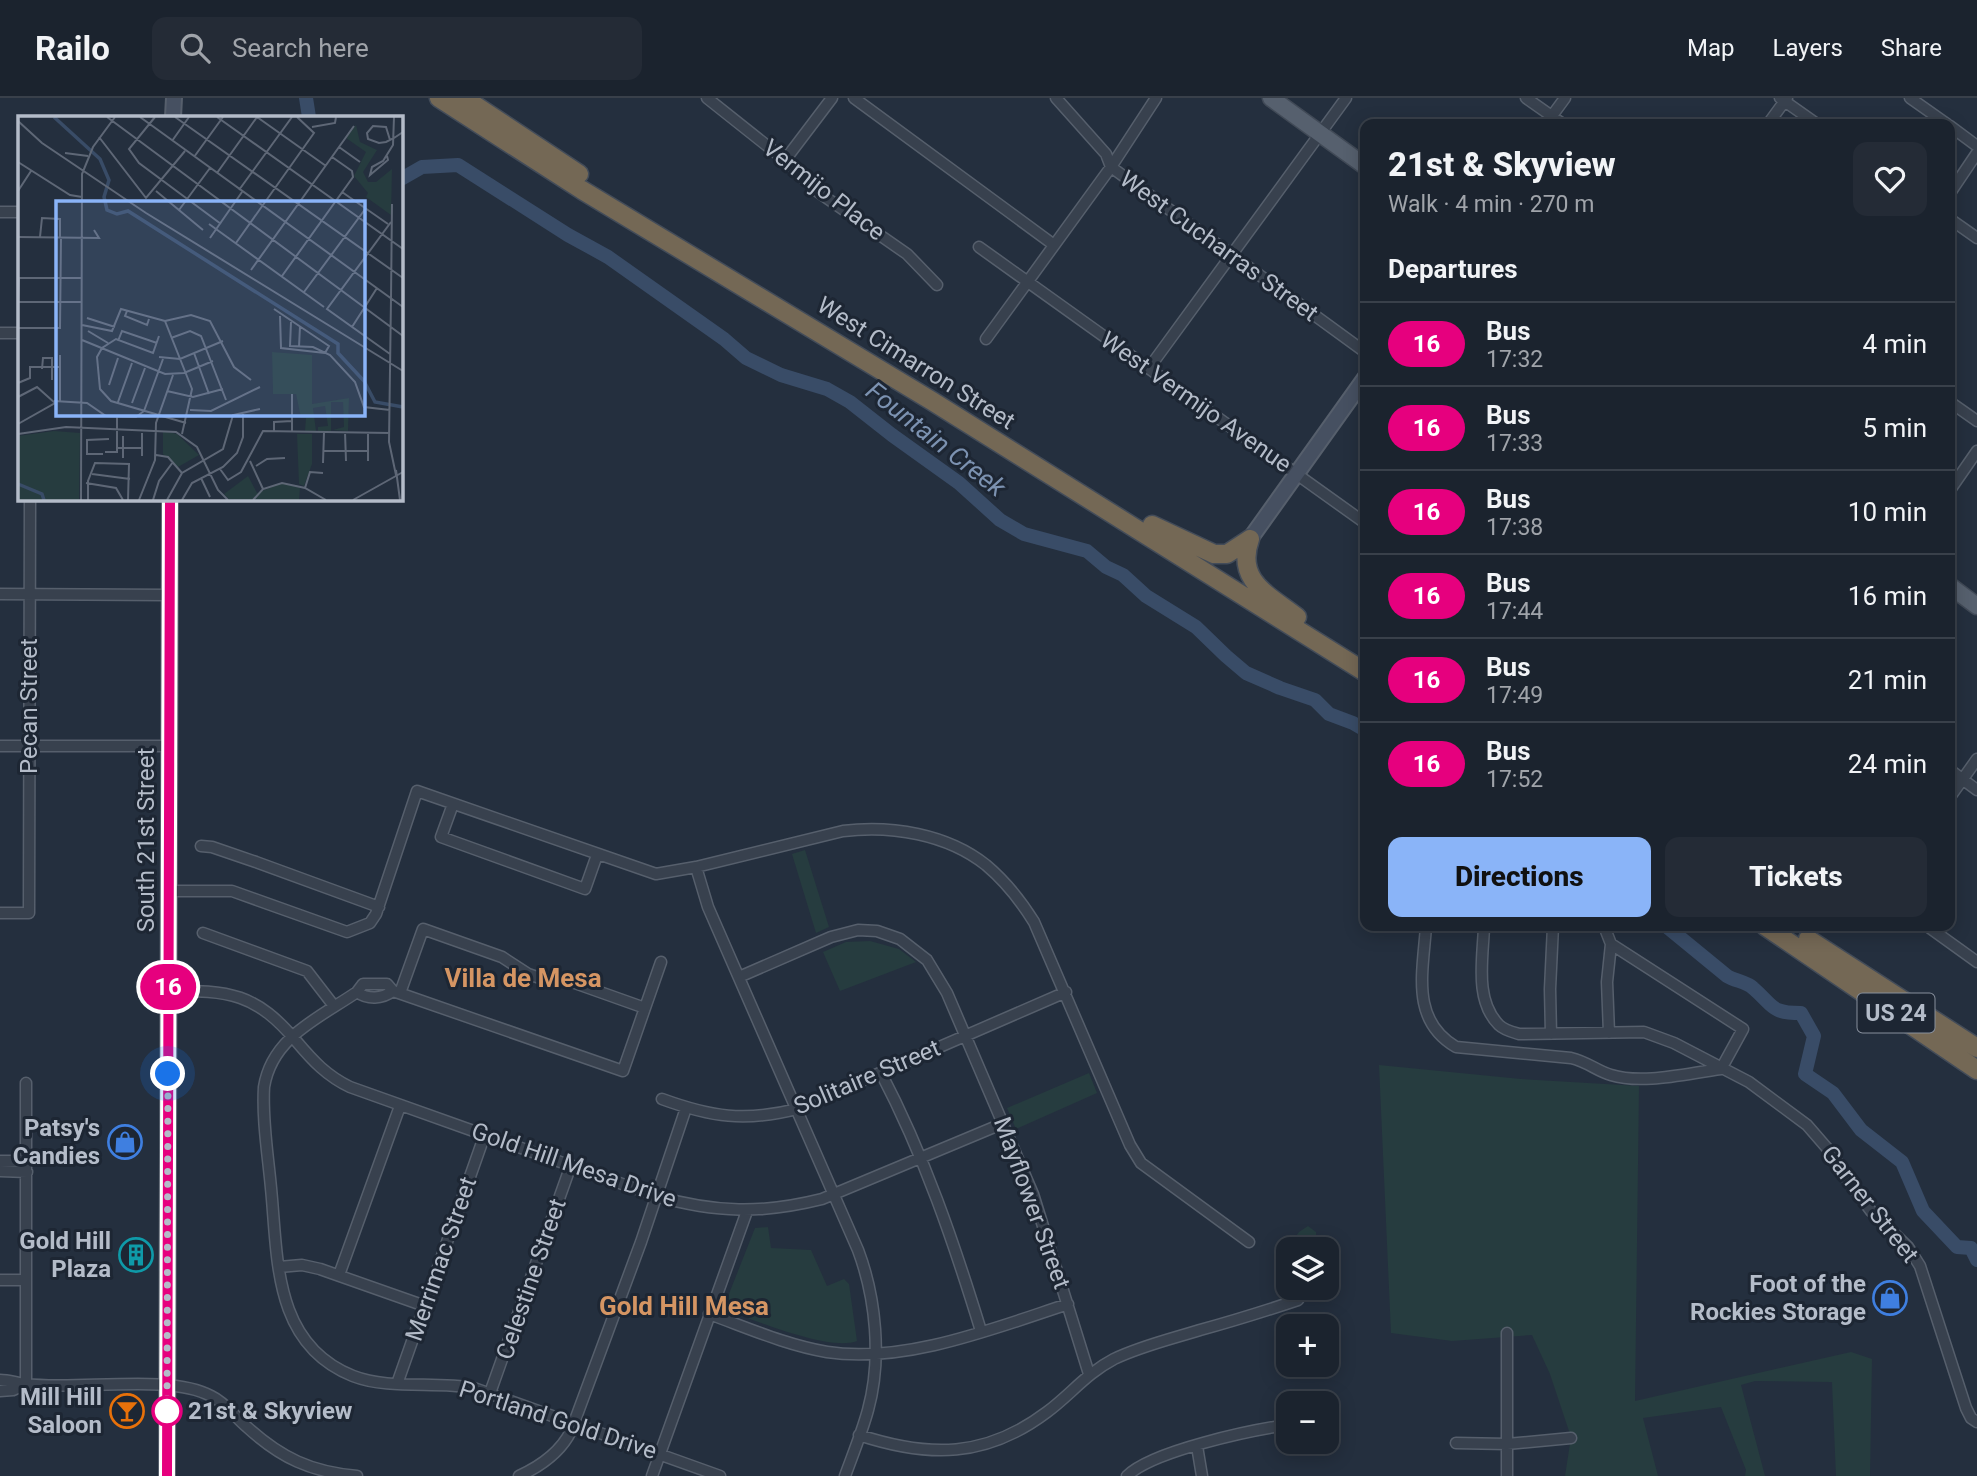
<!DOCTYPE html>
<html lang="en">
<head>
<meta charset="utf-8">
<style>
  body { margin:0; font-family:Roboto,sans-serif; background:#242b36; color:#f1f3f6; height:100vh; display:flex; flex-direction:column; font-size:26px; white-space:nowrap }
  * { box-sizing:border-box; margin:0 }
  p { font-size:23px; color:#a0a4aa }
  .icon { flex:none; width:38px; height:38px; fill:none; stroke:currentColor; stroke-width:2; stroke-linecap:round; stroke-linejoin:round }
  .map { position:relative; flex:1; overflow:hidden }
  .details { position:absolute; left:1360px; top:21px; width:595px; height:812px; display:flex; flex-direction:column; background:#1b232e; border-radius:14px; box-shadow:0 4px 18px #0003,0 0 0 2px #39404a }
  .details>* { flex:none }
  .badge { padding:0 14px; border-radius:23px; font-size:24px; line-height:46px }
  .buttons { position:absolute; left:1276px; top:1139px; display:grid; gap:14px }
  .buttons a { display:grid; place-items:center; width:63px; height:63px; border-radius:14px; background:#1b232e; box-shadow:0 4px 18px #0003,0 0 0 2px #39404a; font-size:35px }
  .you { position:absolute; width:35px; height:35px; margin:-18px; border:5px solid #fff; border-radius:50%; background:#1a73e8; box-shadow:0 0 0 10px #1a73e833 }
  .map>.badge { position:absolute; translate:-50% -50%; box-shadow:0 0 0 4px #fff }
  h2 { padding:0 28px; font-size:26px; line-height:63px }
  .round { display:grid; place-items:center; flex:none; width:74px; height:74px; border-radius:14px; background:#242b36 }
  .headline { display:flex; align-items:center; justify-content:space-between; height:119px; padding:0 28px }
  h1 { font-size:33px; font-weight:800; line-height:52px }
  .button { display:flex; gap:14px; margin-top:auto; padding:14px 28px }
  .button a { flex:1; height:80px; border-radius:14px; background:#8ab4f8; color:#111; font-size:28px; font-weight:800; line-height:80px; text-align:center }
  .button a+a { background:#242b36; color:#f1f3f6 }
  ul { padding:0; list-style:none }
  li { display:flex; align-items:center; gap:21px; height:84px; padding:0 28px; border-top:2px solid #39404a }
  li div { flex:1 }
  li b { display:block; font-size:26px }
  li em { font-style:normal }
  li .badge { min-width:77px; font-weight:700; text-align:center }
  header { display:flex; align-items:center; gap:42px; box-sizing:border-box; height:98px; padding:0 35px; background:#1b232e; border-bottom:2px solid #39404a }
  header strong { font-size:33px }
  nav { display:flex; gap:38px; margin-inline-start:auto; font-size:24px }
  .search { width:490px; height:63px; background:#242b36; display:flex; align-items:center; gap:18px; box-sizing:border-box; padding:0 24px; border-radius:14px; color:#a0a4aa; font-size:26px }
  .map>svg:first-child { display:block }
</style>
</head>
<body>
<header>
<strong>Railo</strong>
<div class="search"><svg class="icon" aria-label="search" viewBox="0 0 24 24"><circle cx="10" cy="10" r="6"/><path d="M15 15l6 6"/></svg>Search here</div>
<nav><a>Map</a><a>Layers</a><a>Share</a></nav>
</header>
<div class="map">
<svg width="1977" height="1378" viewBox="0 0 1977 1378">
  <rect width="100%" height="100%" fill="#242f3e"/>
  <path fill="#263c3f" d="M 805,752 L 829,829 L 816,835 L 792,756 Z
    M 870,843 L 899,851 L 916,864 L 840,893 L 823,854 L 846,844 Z
    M 1379,967 L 1521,981 L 1639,988 L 1635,1303 L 1851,1254 L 1872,1261 L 1870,1378 L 1836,1378 L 1832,1284 L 1755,1283 L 1741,1287 L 1765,1378 L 1745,1378 L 1746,1372 L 1721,1309 L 1643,1320 L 1658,1378 L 1565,1378 L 1571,1339 L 1550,1276 L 1532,1237 L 1452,1243 L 1391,1235 Z
    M 1089,975 L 1097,995 L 1016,1031 L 1007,1010 Z
    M 1308,1128 L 1316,1134 L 1316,1151 L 1288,1152 L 1287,1157 L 1286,1152 L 1299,1134 Z
    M 768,1129 L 771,1150 L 811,1152 L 827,1188 L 844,1181 L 849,1186 L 857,1243 C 829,1254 752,1221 723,1211 L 755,1130 Z"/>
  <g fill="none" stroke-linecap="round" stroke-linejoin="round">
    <path stroke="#394c67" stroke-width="14" d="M 306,0 L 309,19
      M 401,81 L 422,69 L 458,67 L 568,137 L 608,159 L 724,241 L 746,260 L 781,277 L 827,291 L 850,304 L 892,337 L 959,385 L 1000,422 L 1024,436 L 1087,453 L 1106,469 L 1123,477 L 1146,498 L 1196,529 L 1226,558 L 1246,575 L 1280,590 L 1315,602 L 1329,616 L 1353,625 L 1365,632
      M 1666,828 L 1727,878 C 1735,883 1747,884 1753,890 C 1774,908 1770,915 1801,915 L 1814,938 L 1805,976 L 1833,995 L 1861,1032 L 1902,1064 L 1923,1113 L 1957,1149 L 1971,1150 L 1977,1162"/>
    <g stroke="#565f6c" stroke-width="13">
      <path id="street" d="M 707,0 L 785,62 L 818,94 L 907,156 L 937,187
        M 854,0 L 1054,147
        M 1056,0 L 1106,56 L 1111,69 L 1365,254
        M 1526,0 L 1563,26
        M 1780,0 L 1817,26
        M 1910,0 L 1947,26
        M 1546,26 L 1565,0
        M 1768,26 L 1787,0
        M 1950,28 L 1977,48
        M 785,62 L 832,0
        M 1950,95 L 1977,55
        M 0,114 L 19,114
        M 1950,121 L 1977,140
        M 979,149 L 1365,425
        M 0,235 L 19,235
        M 986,241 L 1111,69 L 1156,0
        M 1149,270 L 1346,0
        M 1950,304 L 1977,323
        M 1950,392 L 1977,353
        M 0,496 L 169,497
        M 0,648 L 170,648
        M 1950,672 L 1977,692
        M 1950,699 L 1977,661
        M 453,706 L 441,739 L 585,791 L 597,757
        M 201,748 L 212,749 L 256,764 L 379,809
        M 169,793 L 232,793 L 347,834 L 370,825 L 376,816 L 417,693 L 656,776 L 696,769
        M 0,815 L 29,815 L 30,401
        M 1426,828 C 1423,874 1410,922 1456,949 L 1571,960 C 1588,964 1597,973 1611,977 C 1643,987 1688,975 1721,971
        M 1484,828 C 1483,860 1474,902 1499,927 C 1504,932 1512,934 1519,936 L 1644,934 L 1674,945 L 1749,984 L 1807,1027 L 1833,1057 L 1845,1078 L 1871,1113 L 1908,1149 L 1920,1168 L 1966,1310 L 1971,1320 L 1977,1324
        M 1604,828 L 1611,846 L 1743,931 L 1721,971
        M 1927,828 L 1977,864
        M 203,835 L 307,873 L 334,908
        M 661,864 L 623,973 L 393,893 L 387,886 L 363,886 L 357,894 C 319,920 272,939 264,989 C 262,1022 268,1057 271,1090 C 278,1161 273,1246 353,1278 C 389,1292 435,1283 474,1290 L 720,1378
        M 739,879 L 831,839 L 858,832 L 877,833 L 900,841 L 927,862 L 947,895 L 1033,1096 L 1089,1276
        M 168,893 C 229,892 256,895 297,944 C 313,963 327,978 350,989 L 656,1098 C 716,1115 762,1116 822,1101 L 1004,1025
        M 357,894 C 368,902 382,901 393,893
        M 400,895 L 423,831 L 502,859 L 528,876 L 540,880 L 569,883 L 645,910
        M 1609,935 L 1607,884 L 1611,846
        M 1551,936 L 1550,891 L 1553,828
        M 881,975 C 924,1057 954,1145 981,1233
        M 26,985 L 26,1286
        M 662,1001 C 711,1019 745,1024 797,1011 L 1066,894
        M 0,1063 L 27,1063
        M 0,1073 L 27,1074
        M 279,1169 L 302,1167 L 320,1171 L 425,1208
        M 339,1177 L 400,1008
        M 0,1182 L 26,1182
        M 709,1216 C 748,1230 786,1247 827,1254 C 904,1266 995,1230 1068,1206
        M 1507,1235 L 1507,1378
        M 0,1282 C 9,1282 17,1285 26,1286 C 75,1293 170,1275 211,1298 C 226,1305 235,1319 247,1329 C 281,1360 311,1374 357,1378
        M 397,1286 L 485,1036
        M 0,1293 L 13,1292 L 26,1286
        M 490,1295 L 571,1067
        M 859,1337 C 929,1360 986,1360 1047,1314 C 1070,1297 1087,1275 1114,1261 C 1141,1248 1171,1241 1200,1232 C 1233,1223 1265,1213 1298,1202 L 1306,1190
        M 1456,1345 L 1507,1346 L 1571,1340
        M 1197,1348 L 1202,1378
        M 519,1378 C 541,1368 560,1355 571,1333 L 641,1144 L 686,1010
        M 652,1378 L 747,1113
        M 845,1378 C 853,1356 862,1334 868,1312 C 882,1261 876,1200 858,1152 L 708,809 L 696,769 L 843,733 C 891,727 947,736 986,767 C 1005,783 1021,803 1034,824 L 1130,1047 L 1141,1065 L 1249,1144
        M 1127,1378 C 1152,1353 1251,1332 1288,1327"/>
    </g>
    <g stroke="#565f6c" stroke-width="18">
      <path id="secondary" d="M 173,19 L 174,0
        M 1250,441 L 1365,280
        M 167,1378 L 170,401"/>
    </g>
    <g stroke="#414a57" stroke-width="19">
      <path id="primary" d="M 1271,0 L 1365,68
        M 1950,488 L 1977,508"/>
    </g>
    <g stroke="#434c59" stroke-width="21">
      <path id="highway" d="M 439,0 L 582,92 L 932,303 L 1365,574
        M 464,0 L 579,76
        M 1152,427 L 1214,456 L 1227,456 L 1250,441
        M 1250,441 C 1235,483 1269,497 1297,519
        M 1765,828 L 1977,972
        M 1808,841 L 1977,950"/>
    </g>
    <use href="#street" stroke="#38414e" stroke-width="10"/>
    <use href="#secondary" stroke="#465061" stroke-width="14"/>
    <use href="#primary" stroke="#56606e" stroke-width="16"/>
    <use href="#highway" stroke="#746855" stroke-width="18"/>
  </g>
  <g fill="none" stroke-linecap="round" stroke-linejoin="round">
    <g stroke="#fff" stroke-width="16">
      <path id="line" d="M 167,1378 L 170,401"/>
    </g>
    <use href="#line" stroke="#e6007e" stroke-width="10"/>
    <path stroke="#b4bcc9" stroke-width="7" stroke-dasharray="0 12.6" d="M 167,1313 L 168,976"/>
  </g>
  <defs>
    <g id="shop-ring" transform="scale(1.75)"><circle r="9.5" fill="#1d2633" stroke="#3f7fe0" stroke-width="1.5"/><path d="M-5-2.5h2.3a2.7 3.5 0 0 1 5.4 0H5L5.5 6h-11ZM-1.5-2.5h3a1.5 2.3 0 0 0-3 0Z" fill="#3f7fe0"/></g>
    <g id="building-ring" transform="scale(1.75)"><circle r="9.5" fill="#1d2633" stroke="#0f9aa8" stroke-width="1.5"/><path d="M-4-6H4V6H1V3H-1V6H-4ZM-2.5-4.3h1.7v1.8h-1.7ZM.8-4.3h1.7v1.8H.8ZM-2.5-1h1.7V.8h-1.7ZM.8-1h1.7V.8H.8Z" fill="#0f9aa8"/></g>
    <g id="bar-ring" transform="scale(1.75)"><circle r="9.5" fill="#1d2633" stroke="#e8710a" stroke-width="1.5"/><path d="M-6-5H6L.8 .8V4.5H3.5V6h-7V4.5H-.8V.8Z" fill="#e8710a"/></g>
  </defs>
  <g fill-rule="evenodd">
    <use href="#shop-ring" x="125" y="1044"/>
    <use href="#building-ring" x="136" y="1157"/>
    <use href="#shop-ring" x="1890" y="1200"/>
    <use href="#bar-ring" x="127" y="1313"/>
  </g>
  <circle fill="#fff" stroke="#e6007e" stroke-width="3.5" cx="167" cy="1313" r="14"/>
  <g text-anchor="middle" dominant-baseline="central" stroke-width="6" stroke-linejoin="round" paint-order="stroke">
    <rect fill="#1d2633" stroke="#878f9c" stroke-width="2" x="1857.5" y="895.5" width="77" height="39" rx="5"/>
    <g font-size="23" font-weight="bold" fill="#b4bcc9">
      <text x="1896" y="915">US 24</text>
    </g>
    <g font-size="24" fill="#b4bcc9" stroke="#1d2633">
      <text transform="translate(824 92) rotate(38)">Vermijo Place</text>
      <text transform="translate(1219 148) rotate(36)">West Cucharras Street</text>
      <text transform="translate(916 265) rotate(32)">West Cimarron Street</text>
      <text transform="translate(1196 304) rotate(35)">West Vermijo Avenue</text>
      <text transform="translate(29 608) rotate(-90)">Pecan Street</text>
      <text transform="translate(146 742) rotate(-90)">South 21st Street</text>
      <text transform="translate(867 979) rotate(-23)">Solitaire Street</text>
      <text transform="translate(574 1067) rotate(19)">Gold Hill Mesa Drive</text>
      <text transform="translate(1032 1105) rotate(70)">Mayflower Street</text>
      <text transform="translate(1870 1106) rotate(52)">Garner Street</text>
      <text transform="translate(441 1161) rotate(-71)">Merrimac Street</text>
      <text transform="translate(531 1181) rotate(-71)">Celestine Street</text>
      <text transform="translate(558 1322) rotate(18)">Portland Gold Drive</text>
    </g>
    <g font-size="24" font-weight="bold" fill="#b4bcc9" stroke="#1d2633" text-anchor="end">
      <text x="100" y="1030">Patsy's<tspan x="100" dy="28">Candies</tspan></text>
      <text x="111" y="1143">Gold Hill<tspan x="111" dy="28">Plaza</tspan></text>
      <text x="1866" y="1186">Foot of the<tspan x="1866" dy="28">Rockies Storage</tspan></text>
      <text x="102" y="1299">Mill Hill<tspan x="102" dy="28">Saloon</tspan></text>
    </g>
    <g font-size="24" font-weight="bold" fill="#b4bcc9" stroke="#1d2633" text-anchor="start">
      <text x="188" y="1313">21st &amp; Skyview</text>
    </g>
    <g font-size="26" font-style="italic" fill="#7c92b1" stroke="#1d2633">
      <text transform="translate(936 341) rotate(38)">Fountain Creek</text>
    </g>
    <g font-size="26" font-weight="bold" fill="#d59563" stroke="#1d2633">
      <text x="523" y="880">Villa de Mesa</text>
      <text x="684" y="1208">Gold Hill Mesa</text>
    </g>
  </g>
  <g transform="translate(18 18)">
    <rect width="385" height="385" fill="#242f3e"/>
    <path d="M 338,9 L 342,26 L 359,34 L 345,56 L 350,66 L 358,66 L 374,53 L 373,99 L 348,81 L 350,77 L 336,60 L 348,36 L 328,22 ZM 254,236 L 294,239 L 294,288 L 331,282 L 330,315 L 315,314 L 326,311 L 325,286 L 313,286 L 313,315 L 300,315 L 300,311 L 310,310 L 307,290 L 295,292 L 298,315 L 287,315 L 288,302 L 283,302 L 278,278 L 255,278 ZM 36,315 L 62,317 L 61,384 L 0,384 L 0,320 ZM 145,315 L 159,318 L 181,339 L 160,351 L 145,338 ZM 279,318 L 294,318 L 294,348 L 286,370 L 281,368 ZM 230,360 L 239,377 L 264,367 L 282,372 L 281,384 L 211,383 L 206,378 Z" fill="#263c3f"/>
    <path fill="none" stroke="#394c67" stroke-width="3.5" d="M 36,1 L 82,43 L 91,64 L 86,81 L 89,94 L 99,98 L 110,95 L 320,228 L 320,237 L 346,265 L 357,286 L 385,291M 0,368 L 24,378 L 26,384"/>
    <path fill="none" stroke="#5e6776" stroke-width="2" d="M 89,1 L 385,220M 122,1 L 385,191M 137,1 L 111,33 L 121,47 L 203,108M 157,1 L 385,162M 199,1 L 385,133M 239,1 L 308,50M 0,5 L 24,27 L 128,97 L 385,255M 294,11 L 317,7 L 318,1M 81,21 L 128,82 L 167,35M 372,24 L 368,11 L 355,10 L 349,17 L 350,23 L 361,27 L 368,26 L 376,22 L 385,16M 154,25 L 171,1M 321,31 L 342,46M 47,37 L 70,40M 369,40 L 370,44 L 352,59 L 354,51 L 365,45 L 375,29 L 376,1M 176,41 L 205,1M 0,46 L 52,79 L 64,81M 199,57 L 239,1M 221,74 L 274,1M 0,75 L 13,55M 138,75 L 185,114M 324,76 L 370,108M 161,94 L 192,52M 191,108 L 306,191M 0,121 L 81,122 L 76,114M 22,121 L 24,102 L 42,103 L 42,121M 192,122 L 224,76M 218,127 L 296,17 L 279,1M 233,154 L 336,10M 264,160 L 335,61 L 334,55 L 314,41M 0,162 L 64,162M 286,176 L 348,92M 373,182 L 374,88M 373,182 L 371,326 L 378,359M 0,186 L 64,186M 0,186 L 1,162M 256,193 L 311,230 L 307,237M 109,195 L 107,200 L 129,209 L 131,203M 262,200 L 263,232 L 307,237M 69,202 L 97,211M 273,206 L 272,230 L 295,231 L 312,239 L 337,266 L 346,291 L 372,294M 64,209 L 94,215 L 103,193 L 147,205M 334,211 L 359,172M 0,212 L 42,212 L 43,121M 70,215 L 90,227M 141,220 L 135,237 L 98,223 L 84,232 L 79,241 L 82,273 L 93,285 L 168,307M 153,222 L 172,215 L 183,220 L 208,284M 64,224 L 147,258 L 166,257 L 195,245M 100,225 L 104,215 L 139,227M 281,231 L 282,210M 176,237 L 191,278M 372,238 L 309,193 L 373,106M 42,239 L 42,286M 141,241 L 162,243 L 205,225M 24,253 L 25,242 L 34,242 L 34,264M 0,267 L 12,262 L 12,251 L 42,251M 91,269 L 100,242M 149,275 L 175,281 L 205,273M 274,278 L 274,316M 0,281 L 19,271 L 37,287 L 0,308M 36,285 L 69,287 L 88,300 L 118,301 L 126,295 L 145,243M 100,286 L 114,247M 114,287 L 127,252M 172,294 L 193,295 L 242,271M 256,315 L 256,306 L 274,305M 327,316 L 328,345M 350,317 L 350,345M 0,318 L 48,311 L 158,316 L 179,331 L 200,374 L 210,384M 164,318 L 174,273 L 147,205 L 173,199 L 192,205 L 216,251 L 233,264M 99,332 L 124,332M 306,335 L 350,335M 87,336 L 99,336 L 99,301M 85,338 L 69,338 L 69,324 L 91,323M 138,339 L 150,341 L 164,357M 124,340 L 124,317M 105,342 L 105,320M 232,345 L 245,373M 305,347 L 306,316M 238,350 L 249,343 L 267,342M 202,353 L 210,364 L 223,356 L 245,315 L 372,317M 378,354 L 382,384M 74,358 L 112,363M 183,362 L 192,381M 68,367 L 98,372 L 105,384M 287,372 L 292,356 L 305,357M 63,384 L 64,58 L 75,31 L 97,1M 70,384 L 70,365 L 77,347 L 111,348 L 110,384M 121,384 L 137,344 L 138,307 L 155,259M 135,384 L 141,365 L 155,346M 149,384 L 164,357 L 205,333 L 215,299 L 242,293M 164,384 L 174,367 L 205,351 L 219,337 L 225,321 L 225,296M 235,384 L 245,373 L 264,367 L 287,372 L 308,384M 335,384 L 385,356"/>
    <path fill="#8ab4f8" fill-opacity="0.15" stroke="#8ab4f8" stroke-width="3.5" d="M 38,85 L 347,85 L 347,300 L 38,300 Z"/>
    <rect width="385" height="385" fill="none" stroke="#b4bcc9" stroke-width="3.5"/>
  </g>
</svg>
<div class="buttons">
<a><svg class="icon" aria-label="layers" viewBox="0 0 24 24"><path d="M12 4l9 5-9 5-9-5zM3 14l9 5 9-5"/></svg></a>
<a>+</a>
<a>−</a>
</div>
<div class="you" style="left:168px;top:976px"></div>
<b class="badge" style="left:168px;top:889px;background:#e6007e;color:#fff">16</b>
<section class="details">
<div class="headline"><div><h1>21st &amp; Skyview</h1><p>Walk · 4 min · 270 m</p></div><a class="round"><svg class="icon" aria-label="heart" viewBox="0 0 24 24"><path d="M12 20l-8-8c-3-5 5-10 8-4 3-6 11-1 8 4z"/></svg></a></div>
<h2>Departures</h2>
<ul>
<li><span class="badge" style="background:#e6007e;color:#fff">16</span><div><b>Bus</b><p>17:32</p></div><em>4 min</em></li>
<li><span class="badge" style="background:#e6007e;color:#fff">16</span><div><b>Bus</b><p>17:33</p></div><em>5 min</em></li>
<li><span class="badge" style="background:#e6007e;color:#fff">16</span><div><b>Bus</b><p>17:38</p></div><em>10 min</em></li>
<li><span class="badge" style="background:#e6007e;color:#fff">16</span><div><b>Bus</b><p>17:44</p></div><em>16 min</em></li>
<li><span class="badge" style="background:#e6007e;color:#fff">16</span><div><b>Bus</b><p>17:49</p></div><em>21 min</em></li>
<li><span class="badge" style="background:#e6007e;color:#fff">16</span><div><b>Bus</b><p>17:52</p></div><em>24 min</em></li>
</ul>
<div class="button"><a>Directions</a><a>Tickets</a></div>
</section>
</div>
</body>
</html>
